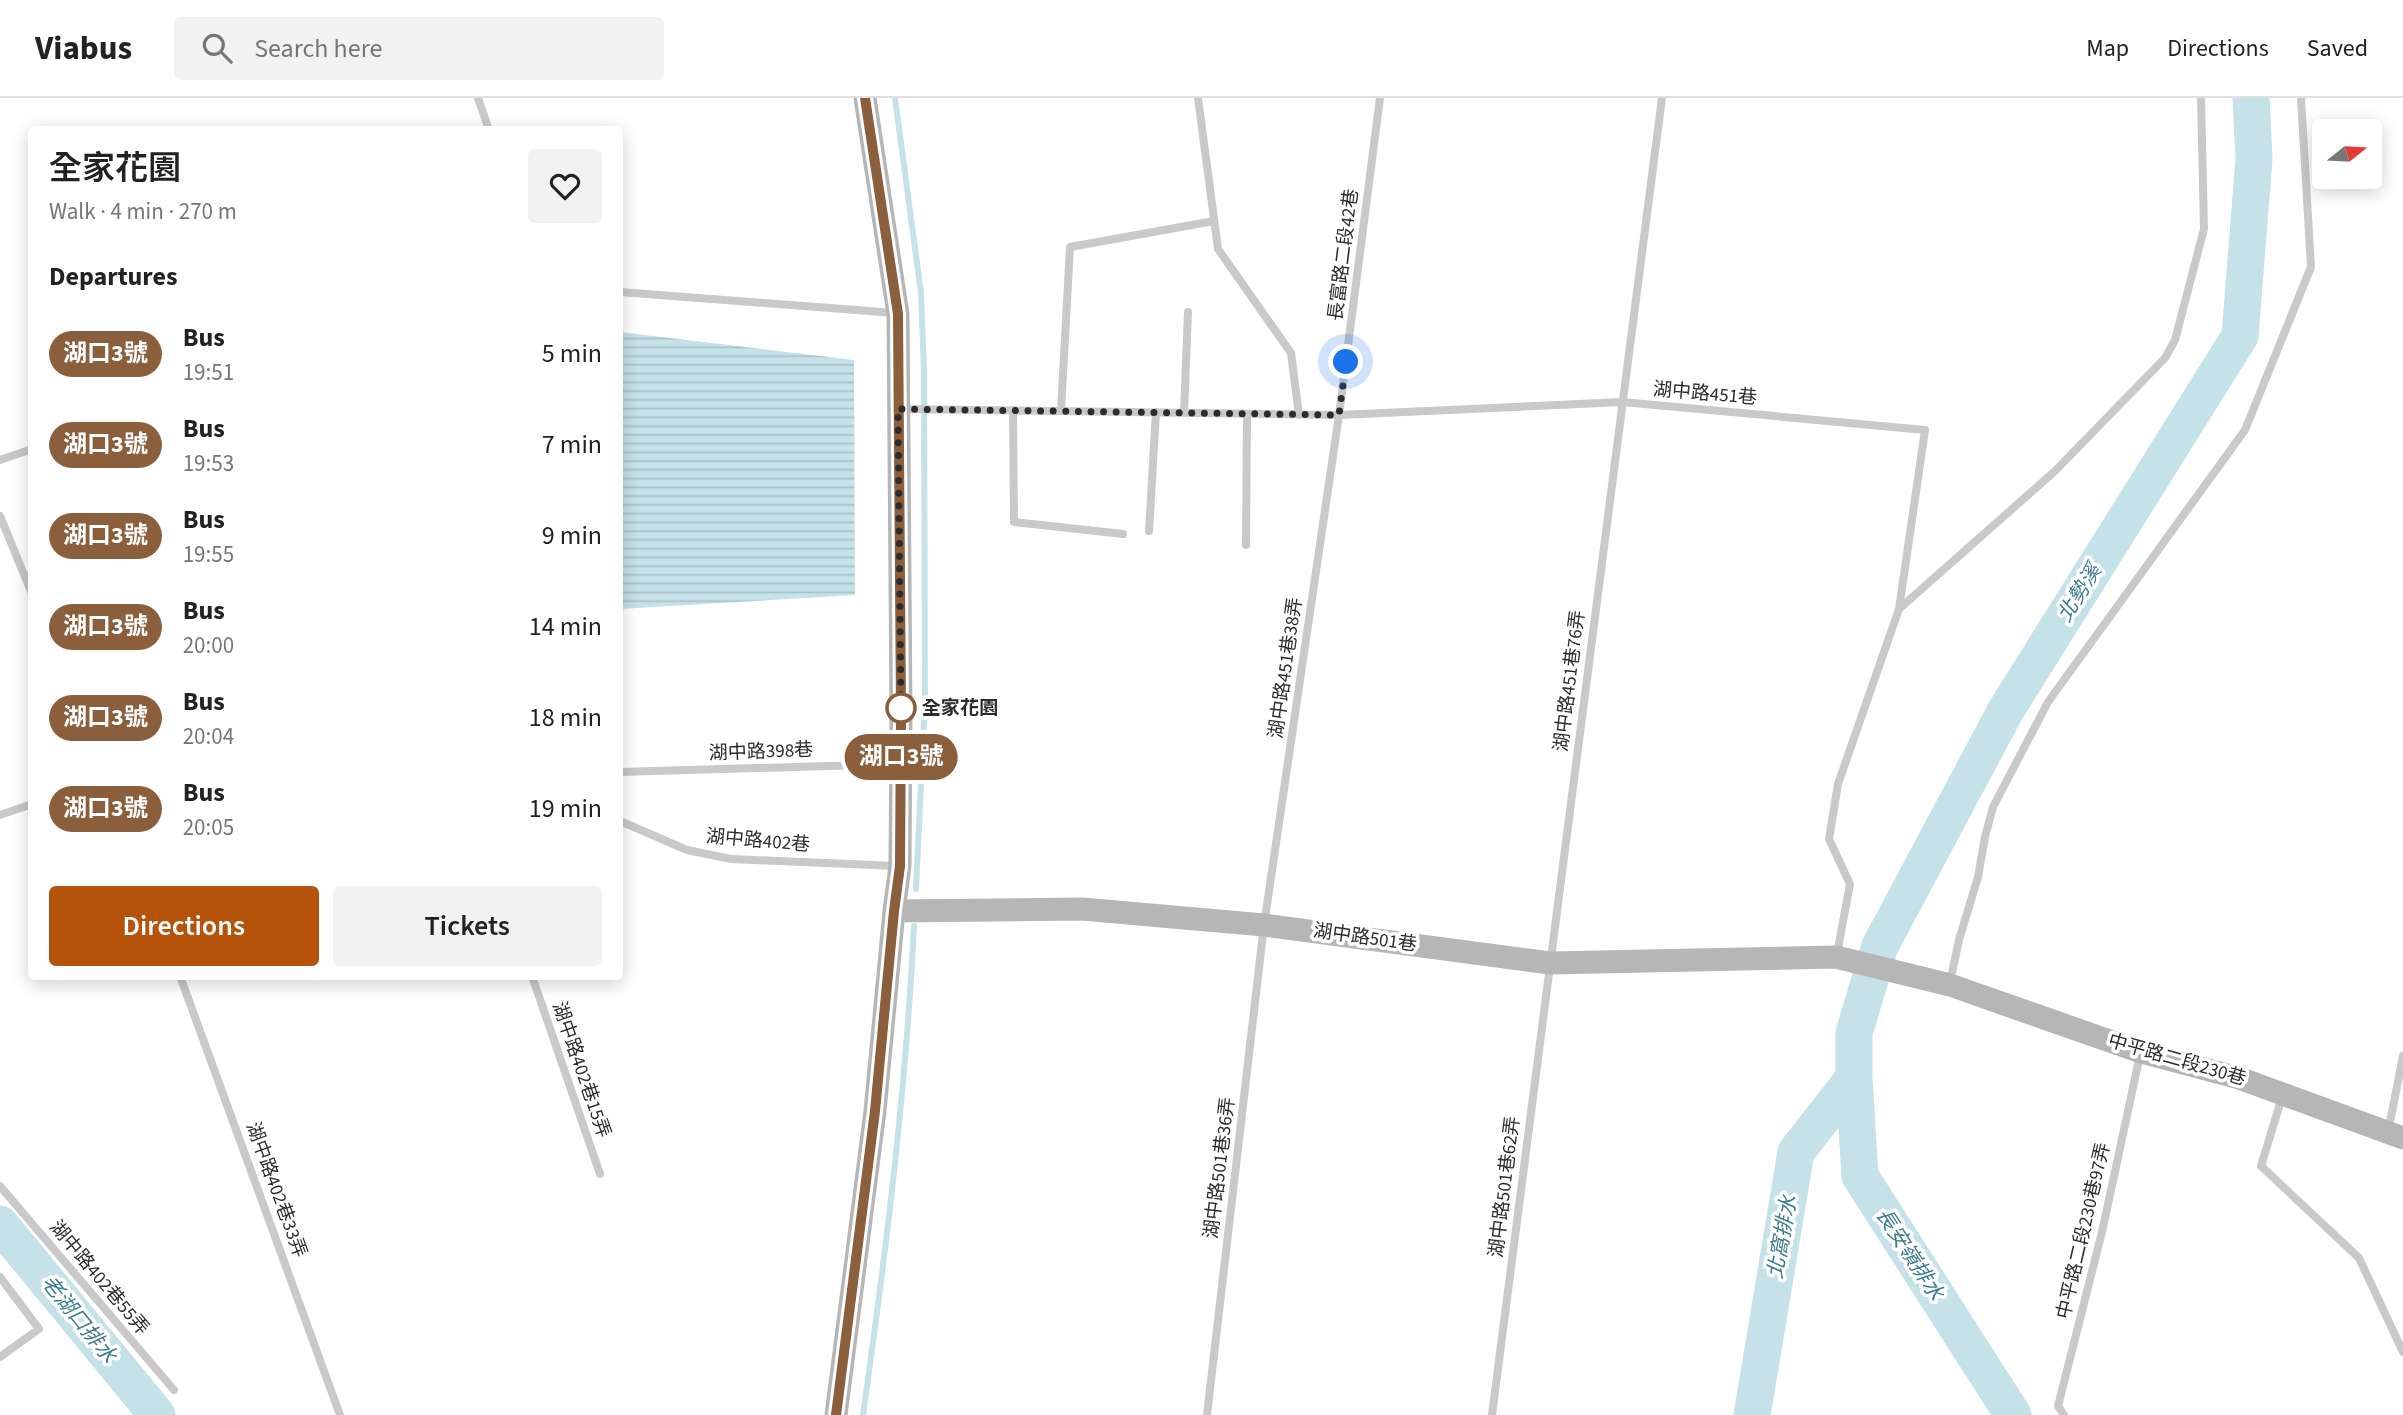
<!DOCTYPE html>
<html lang="en">
<head>
<meta charset="utf-8">
<style>
  body { margin:0; font-family:"Source Sans 3","Noto Sans TC",sans-serif; background:#f2f2f2; color:#222; height:100vh; display:flex; flex-direction:column; font-size:26px; white-space:nowrap }
  * { box-sizing:border-box; margin:0 }
  p { font-size:23px; color:#767676 }
  .icon { flex:none; width:38px; height:38px; fill:none; stroke:currentColor; stroke-width:2; stroke-linecap:round; stroke-linejoin:round }
  .map { position:relative; flex:1; overflow:hidden }
  .drawer { position:absolute; left:28px; top:28px; width:595px; height:854px; display:flex; flex-direction:column; background:#fff; border-radius:7px; box-shadow:0 4px 18px #0003 }
  .drawer>* { flex:none }
  .badge { padding:0 14px; border-radius:23px; font-size:24px; line-height:46px }
  .needle { width:46px; rotate:72deg }
  .controls { position:absolute; left:2312px; top:21px; display:grid; gap:14px }
  .controls a { display:grid; place-items:center; width:70px; height:70px; border-radius:7px; background:#fff; box-shadow:0 4px 18px #0003; font-size:35px }
  .you { position:absolute; width:35px; height:35px; margin:-18px; border:5px solid #fff; border-radius:50%; background:#1a73e8; box-shadow:0 0 0 10px #1a73e833 }
  .map>.badge { position:absolute; translate:-50% -50%; box-shadow:0 0 0 4px #fff }
  h2 { padding:0 21px; font-size:26px; line-height:63px }
  .round { display:grid; place-items:center; flex:none; width:74px; height:74px; border-radius:7px; background:#f2f2f2 }
  .overview { display:flex; align-items:center; justify-content:space-between; height:119px; padding:0 21px }
  h1 { font-size:33px; font-weight:600; line-height:52px }
  .cta { display:flex; gap:14px; margin-top:auto; padding:14px 21px }
  .cta a { flex:1; height:80px; border-radius:7px; background:#b45309; color:#fff; font-size:28px; font-weight:600; line-height:80px; text-align:center }
  .cta a+a { background:#f2f2f2; color:#222 }
  ul { padding:0; list-style:none }
  li { display:flex; align-items:center; gap:21px; height:91px; padding:0 21px }
  li div { flex:1 }
  li b { display:block; font-size:26px }
  li em { font-style:normal }
  li .badge { min-width:77px; font-weight:700; text-align:center }
  header { display:flex; align-items:center; gap:42px; box-sizing:border-box; height:98px; padding:0 35px; background:#fff; border-bottom:2px solid #e0e0e0 }
  header strong { font-size:33px }
  nav { display:flex; gap:38px; margin-inline-start:auto; font-size:24px }
  .search { width:490px; height:63px; background:#f2f2f2; display:flex; align-items:center; gap:18px; box-sizing:border-box; padding:0 24px; border-radius:7px; color:#767676; font-size:26px }
  .map>svg:first-child { display:block }
</style>
</head>
<body>
<header>
<strong>Viabus</strong>
<div class="search"><svg class="icon" aria-label="search" viewBox="0 0 24 24"><circle cx="10" cy="10" r="6"/><path d="M15 15l6 6"/></svg>Search here</div>
<nav><a>Map</a><a>Directions</a><a>Saved</a></nav>
</header>
<div class="map">
<svg width="2403" height="1317" viewBox="0 0 2403 1317">
  <defs>
    <pattern id="water-rules" width="6" height="5" patternUnits="userSpaceOnUse" patternTransform="scale(1.75)"><rect width="6" height="5" fill="#c5e2e9"/><path d="M0 2.5h6" fill="none" stroke="#a9c2c8"/></pattern>
  </defs>
  <rect width="100%" height="100%" fill="#fff"/>
  <path fill="url(#water-rules)" d="M 620,234 L 854,262 L 855,497 L 620,511 Z"/>
  <g fill="none" stroke-linecap="round" stroke-linejoin="round">
    <path stroke="#c5e2e9" stroke-width="6" d="M 895,0 L 921,195 L 924,274 L 925,602 L 916,791
      M 863,1317 C 886,1154 906,992 914,828"/>
    <path stroke="#c5e2e9" stroke-width="37" d="M 0,1126 L 157,1317
      M 1752,1317 L 1796,1054 L 1854,980
      M 2013,1317 L 1860,1078 L 1854,980 L 1854,935 L 1880,848 L 2006,612 L 2240,238 L 2254,61 L 2251,0"/>
    <path stroke="#c9c9c9" stroke-width="8" d="M 478,0 L 489,32
      M 1198,0 L 1218,151 L 1291,255 L 1299,317
      M 620,194 L 895,215
      M 900,311 L 1339,317 L 1622,304 L 1925,332 L 1899,511 L 1838,686 L 1829,741 L 1850,786 L 1837,856
      M 1013,312 L 1014,424 L 1123,436
      M 1061,313 L 1070,149 L 1214,123
      M 1184,315 L 1188,214
      M 0,362 L 32,351
      M 0,418 L 32,496
      M 1149,433 L 1156,314
      M 1246,447 L 1247,316
      M 1899,511 L 2055,373 L 2165,260 L 2175,242 L 2204,131 L 2201,0
      M 621,674 L 898,666
      M 0,717 L 32,706
      M 620,723 L 687,752 L 731,761 L 896,768
      M 180,878 L 340,1317
      M 532,878 L 600,1076
      M 1950,884 L 1959,842 L 1978,779 L 1985,739 L 1993,709 L 2048,604 L 2245,332 L 2311,169 L 2301,0
      M 2282,999 L 2261,1068 L 2359,1160 L 2403,1254
      M 2388,1034 L 2403,958
      M 0,1088 L 174,1292
      M 0,1179 L 39,1231 L 0,1259
      M 1207,1317 L 1264,827 L 1339,317 L 1380,0
      M 1492,1317 L 1662,0
      M 2064,1317 L 2058,1308 L 2102,1134 L 2140,957"/>
    <path stroke="#b6b6b6" stroke-width="23" d="M 894,813 L 1082,811 L 1264,827 L 1550,865 L 1836,859 L 1950,887 L 2141,954 L 2239,980 L 2403,1040
      M 836,1317 L 875,1013 L 894,813 L 900,768 L 901,616 L 898,216 L 865,0"/>
  </g>
  <g fill="none" stroke-linecap="round" stroke-linejoin="round">
    <g stroke="#fff" stroke-width="16">
      <path id="line" d="M 836,1317 L 875,1013 L 894,813 L 900,768 L 901,616 L 898,216 L 865,0"/>
    </g>
    <use href="#line" stroke="#8b5e3c" stroke-width="10"/>
    <path stroke="#2c2c2c" stroke-width="7" stroke-dasharray="0 12.6" d="M 901,610 L 901,616 L 898,311 L 1339,317 L 1346,264"/>
  </g>
  <circle fill="#fff" stroke="#8b5e3c" stroke-width="3.5" cx="901" cy="610" r="14"/>
  <g text-anchor="middle" dominant-baseline="central" stroke-width="7" stroke-linejoin="round" paint-order="stroke">
    <g font-size="19" fill="#2c2c2c" stroke="#fff">
      <text transform="translate(1344 157) rotate(-83)">長富路二段42巷</text>
      <text transform="translate(1705 296) rotate(5)">湖中路451巷</text>
      <text transform="translate(1286 570) rotate(-82)">湖中路451巷38弄</text>
      <text transform="translate(1570 583) rotate(-83)">湖中路451巷76弄</text>
      <text transform="translate(761 654) rotate(-2)">湖中路398巷</text>
      <text transform="translate(758 743) rotate(5)">湖中路402巷</text>
      <text transform="translate(1365 840) rotate(8)">湖中路501巷</text>
      <text transform="translate(2177 962) rotate(16)">中平路二段230巷</text>
      <text transform="translate(581 972) rotate(71)">湖中路402巷15弄</text>
      <text transform="translate(1220 1070) rotate(-83)">湖中路501巷36弄</text>
      <text transform="translate(1505 1089) rotate(-83)">湖中路501巷62弄</text>
      <text transform="translate(276 1092) rotate(70)">湖中路402巷33弄</text>
      <text transform="translate(2084 1133) rotate(-77)">中平路二段230巷97弄</text>
      <text transform="translate(99 1180) rotate(50)">湖中路402巷55弄</text>
    </g>
    <g font-size="19" font-weight="bold" fill="#2c2c2c" stroke="#fff" text-anchor="start">
      <text x="922" y="610">全家花園</text>
    </g>
    <g font-size="21" font-style="italic" fill="#3d7c8b" stroke="#fff">
      <text transform="translate(2079 495) rotate(-58)">北勢溪</text>
      <text transform="translate(1782 1139) rotate(-80)">北窩排水</text>
      <text transform="translate(1910 1156) rotate(57)">長安嶺排水</text>
      <text transform="translate(79 1221) rotate(51)">老湖口排水</text>
    </g>
  </g>
</svg>
<div class="controls">
<a><svg class="needle" viewBox="-14 -14 28 28"><path d="M0-13l5 13h-10z" fill="#e53935"/><path d="M0 13l5-13h-10z" fill="#767676"/></svg></a>
</div>
<div class="you" style="left:1346px;top:264px"></div>
<b class="badge" style="left:901px;top:659px;background:#8b5e3c;color:#fff">湖口3號</b>
<section class="drawer">
<div class="overview"><div><h1>全家花園</h1><p>Walk · 4 min · 270 m</p></div><a class="round"><svg class="icon" aria-label="heart" viewBox="0 0 24 24"><path d="M12 20l-8-8c-3-5 5-10 8-4 3-6 11-1 8 4z"/></svg></a></div>
<h2>Departures</h2>
<ul>
<li><span class="badge" style="background:#8b5e3c;color:#fff">湖口3號</span><div><b>Bus</b><p>19:51</p></div><em>5 min</em></li>
<li><span class="badge" style="background:#8b5e3c;color:#fff">湖口3號</span><div><b>Bus</b><p>19:53</p></div><em>7 min</em></li>
<li><span class="badge" style="background:#8b5e3c;color:#fff">湖口3號</span><div><b>Bus</b><p>19:55</p></div><em>9 min</em></li>
<li><span class="badge" style="background:#8b5e3c;color:#fff">湖口3號</span><div><b>Bus</b><p>20:00</p></div><em>14 min</em></li>
<li><span class="badge" style="background:#8b5e3c;color:#fff">湖口3號</span><div><b>Bus</b><p>20:04</p></div><em>18 min</em></li>
<li><span class="badge" style="background:#8b5e3c;color:#fff">湖口3號</span><div><b>Bus</b><p>20:05</p></div><em>19 min</em></li>
</ul>
<div class="cta"><a>Directions</a><a>Tickets</a></div>
</section>
</div>
</body>
</html>
